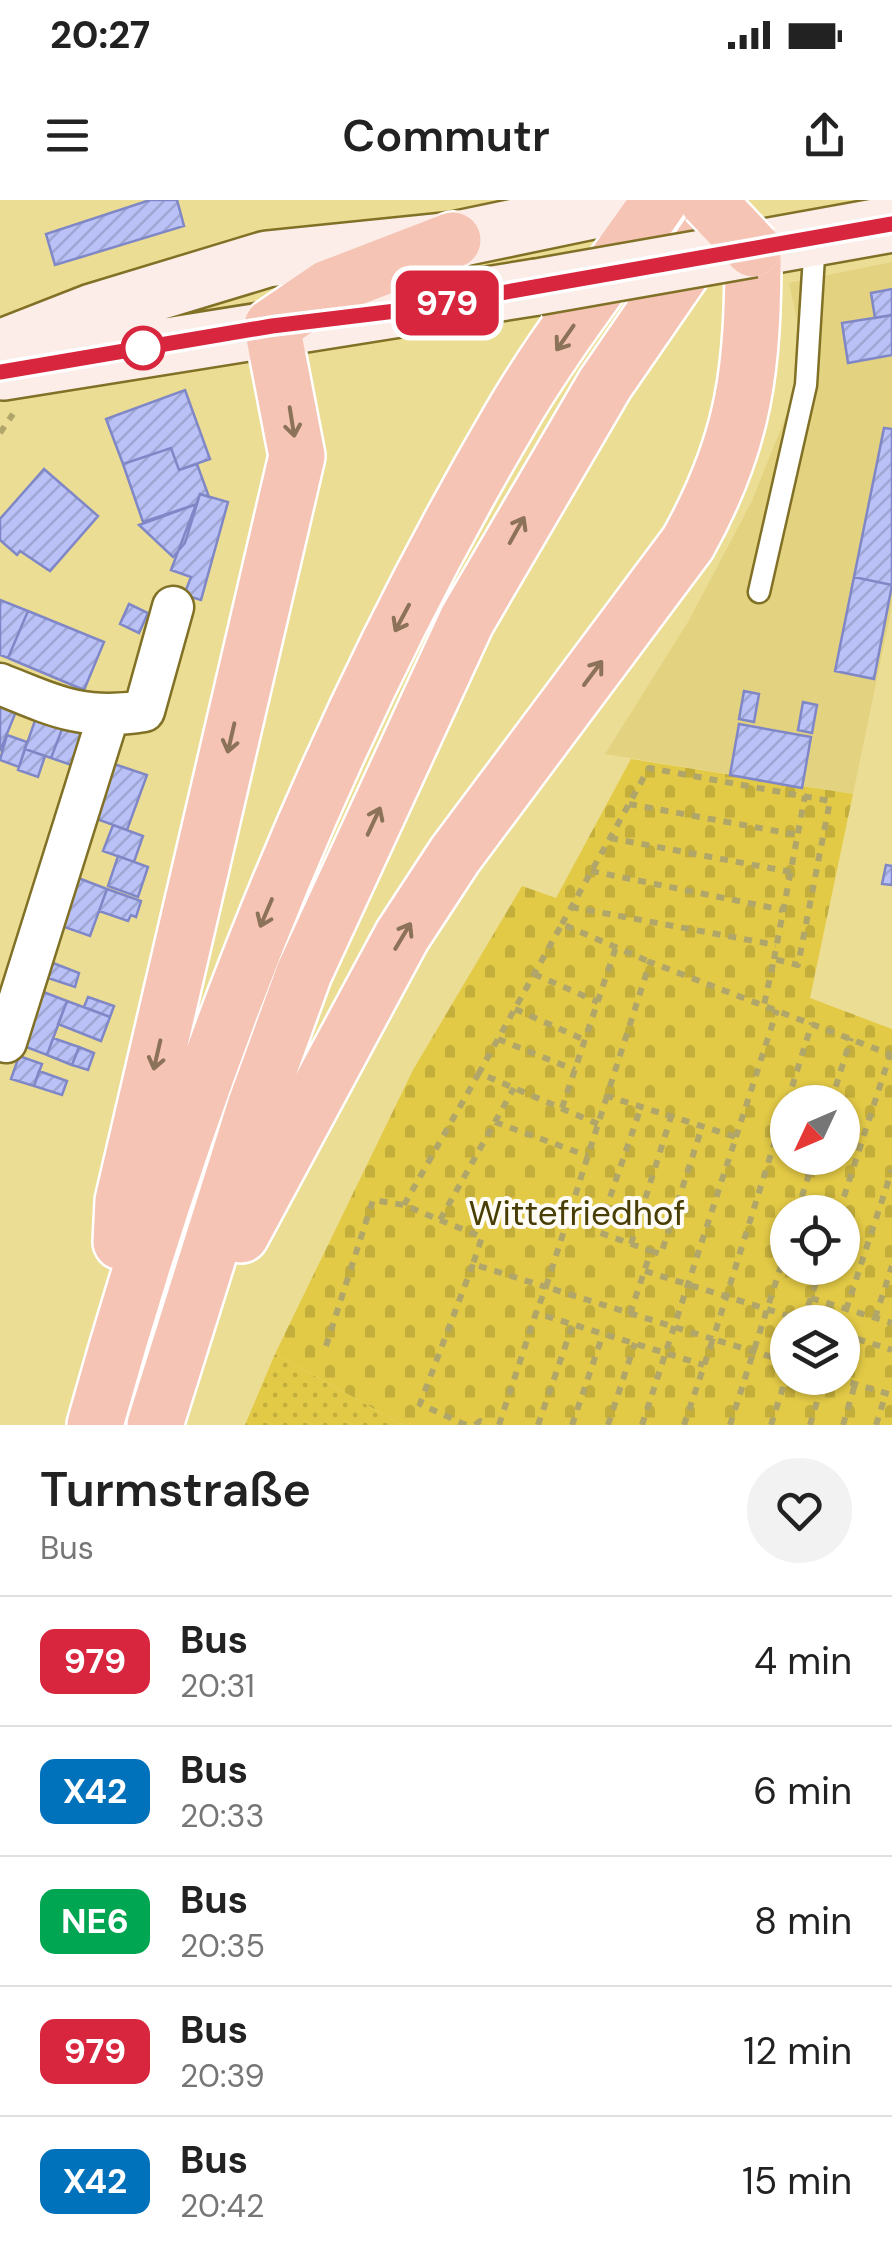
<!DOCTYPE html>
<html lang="en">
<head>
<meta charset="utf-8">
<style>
  body { margin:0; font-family:"DM Sans",sans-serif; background:#f2f2f2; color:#222; height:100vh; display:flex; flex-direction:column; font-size:38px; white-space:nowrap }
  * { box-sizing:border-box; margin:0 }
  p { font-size:32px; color:#767676 }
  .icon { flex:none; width:55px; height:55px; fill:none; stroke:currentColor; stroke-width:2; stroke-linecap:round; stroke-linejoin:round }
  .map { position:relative; height:1225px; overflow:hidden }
  .details { display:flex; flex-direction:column; background:#fff; flex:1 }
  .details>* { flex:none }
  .badge { padding:0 20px; border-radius:15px; font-size:35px; line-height:65px }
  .needle { width:65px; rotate:226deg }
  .controls { position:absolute; left:770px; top:885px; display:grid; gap:20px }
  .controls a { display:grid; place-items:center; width:90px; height:90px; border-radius:50%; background:#fff; box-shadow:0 2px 8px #0004; font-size:50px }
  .map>.badge { position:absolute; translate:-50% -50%; box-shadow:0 0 0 5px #fff }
  .round { display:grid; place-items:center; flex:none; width:105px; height:105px; border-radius:52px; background:#f2f2f2 }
  .headline { display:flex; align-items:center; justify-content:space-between; height:170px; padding:0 40px }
  h1 { font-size:48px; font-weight:600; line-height:75px }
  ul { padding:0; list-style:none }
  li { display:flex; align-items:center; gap:30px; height:130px; padding:0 40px; border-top:2px solid #e0e0e0 }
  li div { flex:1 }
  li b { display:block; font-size:38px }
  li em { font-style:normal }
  li .badge { min-width:110px; font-weight:700; text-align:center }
  .status { display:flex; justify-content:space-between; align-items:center; height:70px; padding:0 50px; background:#fff; direction:ltr }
  .status svg { height:28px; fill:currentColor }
  header { display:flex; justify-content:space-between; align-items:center; height:130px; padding:0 40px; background:#fff; font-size:45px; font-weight:600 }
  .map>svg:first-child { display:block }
</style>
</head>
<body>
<div class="status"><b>20:27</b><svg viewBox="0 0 49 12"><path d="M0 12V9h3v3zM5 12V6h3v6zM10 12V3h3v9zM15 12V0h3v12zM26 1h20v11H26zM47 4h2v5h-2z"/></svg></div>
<header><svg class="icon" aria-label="menu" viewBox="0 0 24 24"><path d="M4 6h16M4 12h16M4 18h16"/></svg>Commutr<svg class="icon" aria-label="share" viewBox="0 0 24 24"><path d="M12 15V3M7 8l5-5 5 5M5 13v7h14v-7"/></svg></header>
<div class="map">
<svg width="892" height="1225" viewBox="0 0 892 1225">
  <defs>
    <pattern id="cemetery-stones" width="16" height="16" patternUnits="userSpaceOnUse" patternTransform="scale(2.5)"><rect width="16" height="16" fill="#e3ca46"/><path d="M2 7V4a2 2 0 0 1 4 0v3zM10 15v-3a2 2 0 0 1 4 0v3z" fill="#c3ae3c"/></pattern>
    <pattern id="garden-dots" width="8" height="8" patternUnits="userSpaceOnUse" patternTransform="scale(2.5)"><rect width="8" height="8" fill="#e3ca46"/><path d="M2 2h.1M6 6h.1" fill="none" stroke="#c3ae3c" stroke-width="1.8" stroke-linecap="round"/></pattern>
    <pattern id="building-hatch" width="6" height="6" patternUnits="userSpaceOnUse" patternTransform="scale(2.5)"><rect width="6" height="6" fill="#b9c1f7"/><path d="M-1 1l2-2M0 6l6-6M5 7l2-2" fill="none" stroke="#a0a6d3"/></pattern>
  </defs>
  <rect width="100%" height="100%" fill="#ebdd93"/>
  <path fill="#e3d280" d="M 892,62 L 892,406 L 853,594 L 605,554 L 688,422 L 752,301 L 795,193 L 801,137 L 789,83 Z"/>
  <path fill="url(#cemetery-stones)" fill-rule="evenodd" d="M 631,559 L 853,594 L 810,798 L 892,829 L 892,1225 L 403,1225 L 275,1154 L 413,870 L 522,686 L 556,698 ZM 788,902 L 842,902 L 842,958 L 788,958 ZM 788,1012 L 842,1012 L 842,1068 L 788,1068 ZM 788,1122 L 842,1122 L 842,1178 L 788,1178 Z"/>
  <path fill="url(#garden-dots)" d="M 275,1154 L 403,1225 L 245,1225 Z"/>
  <path fill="url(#building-hatch)" stroke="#8087c6" stroke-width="2.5" d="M 150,0 L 177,0 L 184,26 L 55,65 L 46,34 Z
    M 892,89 L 892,115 L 875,118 L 871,93 Z
    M 892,115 L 892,155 L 848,163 L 842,123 Z
    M 185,190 L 210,259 L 179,270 L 171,248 L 123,264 L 106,219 Z
    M 884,228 L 892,229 L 892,385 L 854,377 Z
    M 171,248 L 179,270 L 197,264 L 209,297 L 200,294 L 197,304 L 143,322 L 123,264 Z
    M 44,269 L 98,316 L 50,371 L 20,351 L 17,355 L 0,340 L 0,319 Z
    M 200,294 L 228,302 L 201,400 L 184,395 L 191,377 L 171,370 Z
    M 197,304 L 185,343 L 173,357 L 139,325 Z
    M 854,377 L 892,385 L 874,479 L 835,471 Z
    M 0,400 L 28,411 L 8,458 L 0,455 Z
    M 129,404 L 148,413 L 139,433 L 120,424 Z
    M 28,411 L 104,442 L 84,490 L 8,458 Z
    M 744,491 L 759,494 L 754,522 L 739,519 Z
    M 0,502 L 17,509 L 0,551 Z
    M 803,502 L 817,505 L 812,533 L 798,530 Z
    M 37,515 L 64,524 L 51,558 L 25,549 Z
    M 64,524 L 95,535 L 83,569 L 51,558 Z
    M 739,524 L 811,537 L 802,588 L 730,575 Z
    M 7,535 L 27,542 L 19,567 L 0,560 Z
    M 25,549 L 45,556 L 38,577 L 18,570 Z
    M 114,564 L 147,575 L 127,630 L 94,618 Z
    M 113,625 L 143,636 L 134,662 L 103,651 Z
    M 118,656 L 148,667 L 138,697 L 108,686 Z
    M 886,665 L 892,666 L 892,685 L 882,684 Z
    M 73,676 L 107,689 L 90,736 L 56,724 Z
    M 107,689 L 141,701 L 136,717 L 131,715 L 128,721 L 99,711 Z
    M 53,763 L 79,773 L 75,787 L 48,778 Z
    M 33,788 L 67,801 L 47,855 L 13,842 Z
    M 88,797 L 114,806 L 110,817 L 84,807 Z
    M 67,801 L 110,817 L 101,841 L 58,824 Z
    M 53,838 L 79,847 L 72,865 L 47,855 Z
    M 79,847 L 94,853 L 88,870 L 72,865 Z
    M 19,856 L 42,864 L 34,886 L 11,879 Z
    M 39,871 L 67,881 L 62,895 L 34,886 Z"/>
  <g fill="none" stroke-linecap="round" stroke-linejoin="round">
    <g stroke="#807127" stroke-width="25">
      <path id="service" d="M 759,392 L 806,185 L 815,40"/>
    </g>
    <g stroke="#807127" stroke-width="45">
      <path id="minor" d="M 0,484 C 54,506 84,521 144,511 L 173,407
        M 6,842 L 108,517"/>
    </g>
    <g stroke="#807127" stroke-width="60">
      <path id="secondary" d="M 753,49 L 892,24
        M 0,148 L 92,112 L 267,59 L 453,40 L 645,0
        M 3,172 L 537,87"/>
    </g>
    <g stroke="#fff" stroke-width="60">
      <path id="motorway" d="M 241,1035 L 402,736 L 455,655 L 688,343 C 746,239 753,167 753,49
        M 121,1042 L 123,1001 L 297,256 L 272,126 L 328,88 L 453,40
        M 95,1225 C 193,873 325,534 510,219 C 554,143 611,72 660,0
        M 155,1225 L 255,907 L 304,773 L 467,420 L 605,184 L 711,30"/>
    </g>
    <path stroke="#b1a669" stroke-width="6" stroke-dasharray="8 8" stroke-linecap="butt" d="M 0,233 L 13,214
      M 629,604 L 798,635
      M 610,638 L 791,672
      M 591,671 L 783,710
      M 571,707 L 776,745
      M 562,724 L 649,568 L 830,601 L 798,765 L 774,759 L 764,805
      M 774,759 L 805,596
      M 534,774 L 598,802
      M 515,809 L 585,840
      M 498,839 L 575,870
      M 607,896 L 546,1087 L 713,1139 L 812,823
      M 831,902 L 851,838
      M 562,908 L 616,747
      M 495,922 L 588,956
      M 598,924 L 479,873 L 562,724 L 650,762
      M 736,937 L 777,810
      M 404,1005 L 479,873
      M 797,1012 L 814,958
      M 839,1012 L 890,855
      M 440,1020 L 482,1037 L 473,1064 L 546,1087 L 536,1113
      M 631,1044 L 671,917
      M 651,1051 L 661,1054 L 702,927
      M 645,1071 L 808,1122
      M 811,1098 L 892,1123
      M 846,1110 L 892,970
      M 630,1114 L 651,1051 L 598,1032 L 641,907
      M 875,1118 L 892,1066
      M 803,1121 L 821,1068
      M 842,1134 L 892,1150
      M 326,1146 L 373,1000 L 404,1005 L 440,1020 L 514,888
      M 835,1178 L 892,1195
      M 466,1225 L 420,1204 L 473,1064
      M 475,1225 L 480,1221 L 488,1225
      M 499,1225 L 536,1113 L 704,1165
      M 538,1225 L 573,1124
      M 572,1225 L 603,1134
      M 608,1225 L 635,1143
      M 642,1225 L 736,937 L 607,896 L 650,762 L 892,855
      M 684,1225 L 713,1139 L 788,1162
      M 730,1225 L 788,1044
      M 771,1225 L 788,1171
      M 810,1225 L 824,1178
      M 843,1225 L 855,1184
      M 876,1225 L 886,1193"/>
    <use href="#service" stroke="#fff" stroke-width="20"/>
    <use href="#minor" stroke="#fff" stroke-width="40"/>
    <use href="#secondary" stroke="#fcede8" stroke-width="55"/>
    <use href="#motorway" stroke="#f6c4b4" stroke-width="55"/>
    <g stroke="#807127" stroke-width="60" stroke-linecap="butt">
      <path id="secondary-bridge" d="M 537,87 L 753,49"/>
    </g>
    <g stroke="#fff" stroke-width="60" stroke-linecap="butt">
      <path id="motorway-bridge" d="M 707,0 L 753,49"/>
    </g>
    <use href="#secondary-bridge" stroke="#fcede8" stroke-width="55"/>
    <use href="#motorway-bridge" stroke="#f6c4b4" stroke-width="55"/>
  </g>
  <defs><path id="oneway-shaft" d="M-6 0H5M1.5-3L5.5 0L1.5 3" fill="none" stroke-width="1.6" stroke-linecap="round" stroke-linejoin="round" transform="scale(2.5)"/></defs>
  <g stroke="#8b7259">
    <use href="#oneway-shaft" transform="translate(565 138) rotate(125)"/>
    <use href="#oneway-shaft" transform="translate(292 222) rotate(81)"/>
    <use href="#oneway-shaft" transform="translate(517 330) rotate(-61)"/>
    <use href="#oneway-shaft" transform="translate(402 418) rotate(118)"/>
    <use href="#oneway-shaft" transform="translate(593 473) rotate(-53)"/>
    <use href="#oneway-shaft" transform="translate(231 538) rotate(103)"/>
    <use href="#oneway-shaft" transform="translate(374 621) rotate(-65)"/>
    <use href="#oneway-shaft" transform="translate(266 713) rotate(113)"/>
    <use href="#oneway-shaft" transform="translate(403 736) rotate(-59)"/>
    <use href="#oneway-shaft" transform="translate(157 855) rotate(103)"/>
  </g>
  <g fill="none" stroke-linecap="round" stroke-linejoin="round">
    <g stroke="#fff" stroke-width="22">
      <path id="line" d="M 0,172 L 272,126 L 404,110 L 892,24"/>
    </g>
    <use href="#line" stroke="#d7263d" stroke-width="15"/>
  </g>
  <circle fill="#fff" stroke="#d7263d" stroke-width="5" cx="143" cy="148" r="20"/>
  <g text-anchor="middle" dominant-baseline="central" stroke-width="8" stroke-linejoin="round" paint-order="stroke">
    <g font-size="35" fill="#483e05" stroke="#fefcf5">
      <text x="577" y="1013">Wittefriedhof</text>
    </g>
  </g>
</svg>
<div class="controls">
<a><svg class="needle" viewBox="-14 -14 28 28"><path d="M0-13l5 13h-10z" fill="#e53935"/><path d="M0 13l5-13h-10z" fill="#767676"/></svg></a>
<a><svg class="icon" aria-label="locate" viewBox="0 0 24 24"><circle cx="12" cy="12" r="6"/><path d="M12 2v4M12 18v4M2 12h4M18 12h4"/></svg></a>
<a><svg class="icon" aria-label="layers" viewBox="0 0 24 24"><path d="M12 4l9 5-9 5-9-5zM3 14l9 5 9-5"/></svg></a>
</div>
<b class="badge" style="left:447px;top:103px;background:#d7263d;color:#fff">979</b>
</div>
<section class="details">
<div class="headline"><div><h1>Turmstraße</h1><p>Bus</p></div><a class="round"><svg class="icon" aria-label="heart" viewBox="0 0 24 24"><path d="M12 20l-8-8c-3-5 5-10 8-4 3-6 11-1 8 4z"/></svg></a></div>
<ul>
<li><span class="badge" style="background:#d7263d;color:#fff">979</span><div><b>Bus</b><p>20:31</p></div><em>4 min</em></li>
<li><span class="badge" style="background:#0072bc;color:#fff">X42</span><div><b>Bus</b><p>20:33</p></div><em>6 min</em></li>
<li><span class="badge" style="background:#00a651;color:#fff">NE6</span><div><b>Bus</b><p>20:35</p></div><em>8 min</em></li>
<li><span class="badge" style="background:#d7263d;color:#fff">979</span><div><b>Bus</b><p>20:39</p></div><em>12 min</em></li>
<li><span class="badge" style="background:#0072bc;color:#fff">X42</span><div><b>Bus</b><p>20:42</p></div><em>15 min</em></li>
</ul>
</section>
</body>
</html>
